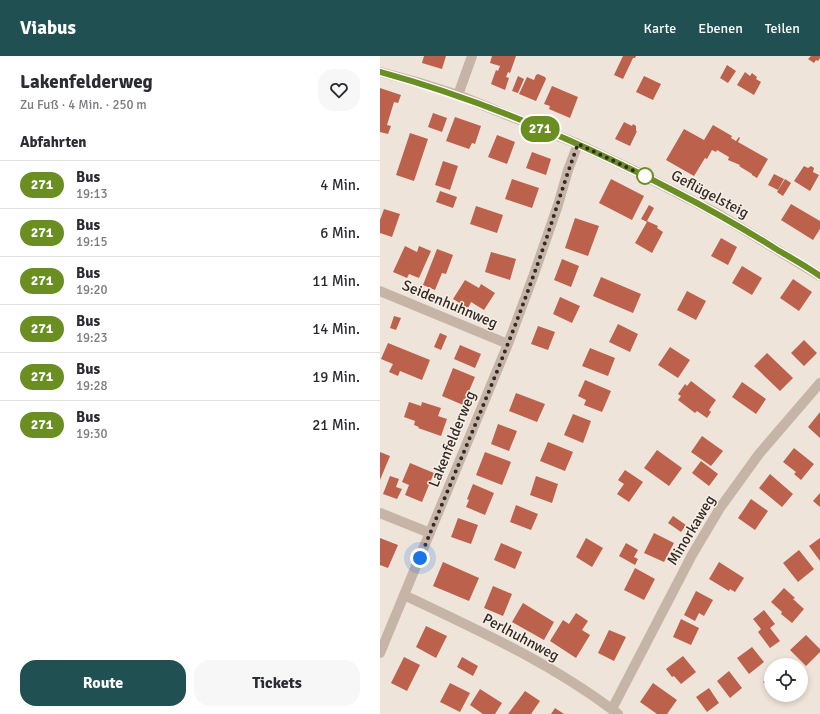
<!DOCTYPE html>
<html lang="de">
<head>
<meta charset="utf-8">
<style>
  body { margin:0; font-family:Signika,sans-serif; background:#f7f7f7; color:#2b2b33; height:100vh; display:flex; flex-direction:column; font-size:15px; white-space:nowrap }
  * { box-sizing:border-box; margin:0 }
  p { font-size:13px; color:#7c7c81 }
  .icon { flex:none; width:22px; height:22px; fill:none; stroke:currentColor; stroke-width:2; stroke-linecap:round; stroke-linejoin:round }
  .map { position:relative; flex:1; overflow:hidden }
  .side { display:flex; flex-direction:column; background:#fff; width:380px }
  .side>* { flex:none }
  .badge { padding:0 8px; border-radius:13px; font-size:14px; line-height:26px }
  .fabs { position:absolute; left:384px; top:602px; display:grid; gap:8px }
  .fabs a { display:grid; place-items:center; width:44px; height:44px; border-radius:50%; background:#fff; box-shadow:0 2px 6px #0003; font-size:20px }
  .you { position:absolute; width:20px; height:20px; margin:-10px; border:3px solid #fff; border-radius:50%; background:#1a73e8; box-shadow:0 0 0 6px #1a73e833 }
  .map>.badge { position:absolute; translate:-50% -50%; box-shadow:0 0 0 2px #fff }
  h2 { padding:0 20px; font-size:15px; line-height:36px }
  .round { display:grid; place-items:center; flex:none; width:42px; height:42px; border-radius:16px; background:#f7f7f7 }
  .headline { display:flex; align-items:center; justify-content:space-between; height:68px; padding:0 20px }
  h1 { font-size:19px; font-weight:700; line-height:30px }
  .action { display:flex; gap:8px; margin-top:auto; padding:8px 20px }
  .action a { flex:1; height:46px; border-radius:16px; background:#205051; color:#fff; font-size:16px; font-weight:700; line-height:46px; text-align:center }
  .action a+a { background:#f7f7f7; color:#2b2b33 }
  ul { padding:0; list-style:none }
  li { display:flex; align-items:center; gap:12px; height:48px; padding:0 20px; border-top:1px solid #e1e1e2 }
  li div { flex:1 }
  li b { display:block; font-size:15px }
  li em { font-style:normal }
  li .badge { min-width:44px; font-weight:700; text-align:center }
  header { display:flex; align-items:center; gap:24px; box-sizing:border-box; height:56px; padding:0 20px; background:#205051; color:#fff }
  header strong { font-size:19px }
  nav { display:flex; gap:22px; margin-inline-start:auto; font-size:14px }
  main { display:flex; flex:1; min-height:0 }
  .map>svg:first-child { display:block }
</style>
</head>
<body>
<header>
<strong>Viabus</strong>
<nav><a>Karte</a><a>Ebenen</a><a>Teilen</a></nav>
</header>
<main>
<section class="side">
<div class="headline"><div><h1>Lakenfelderweg</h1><p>Zu Fuß · 4 Min. · 250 m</p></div><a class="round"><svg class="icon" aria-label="heart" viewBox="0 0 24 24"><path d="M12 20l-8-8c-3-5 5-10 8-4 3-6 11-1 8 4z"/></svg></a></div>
<h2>Abfahrten</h2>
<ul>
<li><span class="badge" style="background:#6b8e23;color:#fff">271</span><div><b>Bus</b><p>19:13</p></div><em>4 Min.</em></li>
<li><span class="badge" style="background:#6b8e23;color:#fff">271</span><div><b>Bus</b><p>19:15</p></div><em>6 Min.</em></li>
<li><span class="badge" style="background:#6b8e23;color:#fff">271</span><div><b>Bus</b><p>19:20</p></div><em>11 Min.</em></li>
<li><span class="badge" style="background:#6b8e23;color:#fff">271</span><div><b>Bus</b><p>19:23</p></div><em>14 Min.</em></li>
<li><span class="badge" style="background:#6b8e23;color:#fff">271</span><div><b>Bus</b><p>19:28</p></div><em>19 Min.</em></li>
<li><span class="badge" style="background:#6b8e23;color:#fff">271</span><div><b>Bus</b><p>19:30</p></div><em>21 Min.</em></li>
</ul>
<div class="action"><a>Route</a><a>Tickets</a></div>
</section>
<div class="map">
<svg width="440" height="658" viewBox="0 0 440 658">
  <rect width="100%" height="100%" fill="#efe4da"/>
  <path fill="#bb614c" d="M 44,0 L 66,0 L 62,13 L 42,7 Z
    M 112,0 L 136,0 L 130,17 L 128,16 L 126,21 L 129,22 L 125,34 L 111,28 L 116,14 L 118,15 L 120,10 L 110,7 Z
    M 243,0 L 256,0 L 255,2 L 253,2 L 243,23 L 234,19 Z
    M 431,0 L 440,0 L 440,2 L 438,5 L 436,4 L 434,7 L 428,3 Z
    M 347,9 L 356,15 L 348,27 L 340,22 Z
    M 365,16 L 370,20 L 372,17 L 377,21 L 376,23 L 381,26 L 374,39 L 357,29 Z
    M 158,18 L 165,21 L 166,23 L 156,45 L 139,38 L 147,21 L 154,24 L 156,19 Z
    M 138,20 L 144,23 L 138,37 L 132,35 Z
    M 264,20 L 281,28 L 273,44 L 256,36 Z
    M 172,30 L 198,41 L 190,62 L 169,53 L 170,50 L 164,48 Z
    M 0,32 L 21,39 L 18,47 L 14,46 L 7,69 L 11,70 L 8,78 L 0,76 Z
    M 53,57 L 67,62 L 62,76 L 48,71 Z
    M 75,61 L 101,70 L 95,88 L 92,87 L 89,93 L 66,85 Z
    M 244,66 L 252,70 L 253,68 L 256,70 L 256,75 L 257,75 L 250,90 L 235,83 Z
    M 333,69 L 352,80 L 351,82 L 356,85 L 359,81 L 360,82 L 358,86 L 388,103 L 377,122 L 372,119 L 372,118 L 359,110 L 360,109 L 348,104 L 349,101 L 337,94 L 336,96 L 332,94 L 327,103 L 325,102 L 314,120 L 286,104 L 304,73 L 324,84 Z
    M 30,77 L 48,83 L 34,125 L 16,119 Z
    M 117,79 L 135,86 L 127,108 L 108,101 Z
    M 152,96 L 171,103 L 166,119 L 146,112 Z
    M 63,105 L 78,110 L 70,134 L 55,129 Z
    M 424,110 L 428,112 L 431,110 L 434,112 L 433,116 L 439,119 L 430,135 L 414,125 Z
    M 394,118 L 404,123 L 398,134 L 388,129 Z
    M 132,123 L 159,132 L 152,152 L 125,143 Z
    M 231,123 L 264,140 L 252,164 L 219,147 Z
    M 405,123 L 411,127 L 403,140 L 397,136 Z
    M 60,135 L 77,141 L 73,152 L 56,146 Z
    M 411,148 L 440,165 L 440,173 L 433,184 L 401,164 Z
    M 269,149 L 274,152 L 267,165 L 278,170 L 277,172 L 283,176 L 272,197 L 255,187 L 267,166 L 261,163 Z
    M 96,150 L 123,159 L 117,177 L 90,168 Z
    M 4,153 L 20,158 L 12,181 L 0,177 L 0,164 Z
    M 195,162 L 219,170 L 208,200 L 185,192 Z
    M 341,182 L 357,191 L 348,209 L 331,200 Z
    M 25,190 L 37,196 L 39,190 L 51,195 L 39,222 L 29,218 L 27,222 L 13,216 Z
    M 57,193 L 73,199 L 66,218 L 62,217 L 55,234 L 43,229 Z
    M 111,196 L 136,203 L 130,224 L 105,216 Z
    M 182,203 L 199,210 L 191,231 L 174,224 Z
    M 362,210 L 382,222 L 372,239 L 352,227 Z
    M 221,221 L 261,238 L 253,257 L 213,240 Z
    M 413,223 L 432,236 L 419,255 L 400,242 Z
    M 85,224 L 99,232 L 101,228 L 115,237 L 104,254 L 91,246 L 88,252 L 73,243 Z
    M 307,235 L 326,245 L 316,264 L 297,254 Z
    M 180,241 L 200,250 L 192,267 L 173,258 Z
    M 14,260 L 21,262 L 16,274 L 10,272 Z
    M 238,268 L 258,278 L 250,296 L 229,286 Z
    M 158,270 L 175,276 L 168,294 L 151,288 Z
    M 60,277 L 67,280 L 61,294 L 54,291 Z
    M 424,284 L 437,297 L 424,310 L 411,297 Z
    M 8,287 L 50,304 L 42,324 L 20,315 L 18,320 L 9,316 L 13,308 L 1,303 Z
    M 80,289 L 101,298 L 95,312 L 74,303 Z
    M 290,291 L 310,304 L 298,322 L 278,309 Z
    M 210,292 L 235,302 L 228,320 L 202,310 Z
    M 387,297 L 413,322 L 400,335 L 374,310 Z
    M 73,312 L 95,321 L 83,349 L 62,340 Z
    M 205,324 L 231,335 L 222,356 L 204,349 L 206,344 L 198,340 Z
    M 311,325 L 336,344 L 329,354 L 331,356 L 327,362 L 317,355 L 315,357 L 298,344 L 301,340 L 298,338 L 305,328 L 307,330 Z
    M 362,326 L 386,343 L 376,358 L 352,341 Z
    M 136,337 L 165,348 L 157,366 L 129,355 Z
    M 29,346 L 41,350 L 42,346 L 61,352 L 58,360 L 67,363 L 61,380 L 38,372 L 39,371 L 34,369 L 35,365 L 24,361 Z
    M 440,356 L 440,382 L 428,371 Z
    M 193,358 L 211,365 L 203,387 L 184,379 Z
    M 118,368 L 137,375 L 129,395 L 111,388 Z
    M 322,380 L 343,395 L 331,410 L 311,396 Z
    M 168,386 L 193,396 L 185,415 L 160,405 Z
    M 414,392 L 434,408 L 421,424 L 414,418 L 416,416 L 403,406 Z
    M 277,394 L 302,412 L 289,430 L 264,412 Z
    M 0,396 L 10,400 L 0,424 Z
    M 105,396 L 131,406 L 122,429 L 96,419 Z
    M 321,405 L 338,418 L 329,430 L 312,417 Z
    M 30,407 L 54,417 L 42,446 L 25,439 L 29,429 L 22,426 Z
    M 245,414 L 263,426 L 249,446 L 237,438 L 244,428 L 238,424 Z
    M 390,418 L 413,438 L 402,451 L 379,432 Z
    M 10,420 L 19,423 L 16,431 L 22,433 L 17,443 L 3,438 Z
    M 156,420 L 178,428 L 172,447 L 150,439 Z
    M 93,428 L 114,437 L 105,459 L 86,451 L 89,444 L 87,443 Z
    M 440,437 L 440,451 L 433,445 Z
    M 371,443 L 388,455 L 375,474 L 358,462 Z
    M 136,449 L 158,458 L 151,474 L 130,466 Z
    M 293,460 L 306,469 L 301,476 L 288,467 Z
    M 78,462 L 98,469 L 91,488 L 71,481 Z
    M 274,477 L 294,487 L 284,506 L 264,497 Z
    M 0,482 L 18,489 L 8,512 L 0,509 Z
    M 206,482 L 223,492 L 212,511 L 196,501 Z
    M 440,482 L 440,505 L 429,490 Z
    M 121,487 L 142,496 L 135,513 L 114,504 Z
    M 246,487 L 258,494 L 254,501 L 258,503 L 255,509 L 239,500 Z
    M 419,494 L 434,513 L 418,526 L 403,507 Z
    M 63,506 L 99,522 L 89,545 L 53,530 Z
    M 339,506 L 364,522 L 355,536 L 350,533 L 349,535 L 329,523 Z
    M 255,512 L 275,523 L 264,544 L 244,534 Z
    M 113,530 L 132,538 L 123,560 L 104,552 Z
    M 404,532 L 415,542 L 413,543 L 424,553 L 412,567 L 401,558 L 402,556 L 391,546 Z
    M 316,535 L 333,544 L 324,560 L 319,557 L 315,565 L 304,559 Z
    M 143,547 L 174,566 L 164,584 L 132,566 Z
    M 384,554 L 395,568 L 390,572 L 400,585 L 390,592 L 378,576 L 381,573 L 373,563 Z
    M 196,557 L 208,565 L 202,574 L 210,579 L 196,602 L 170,585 L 183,564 L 189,568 Z
    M 301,563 L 319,572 L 311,589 L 293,581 Z
    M 46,570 L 67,580 L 56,602 L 36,591 Z
    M 229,574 L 246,581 L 234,605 L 218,597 Z
    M 426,579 L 440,593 L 440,596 L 426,610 L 410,594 Z
    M 372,591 L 384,606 L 369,618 L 357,602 Z
    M 303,600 L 316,616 L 301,628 L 294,620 L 292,621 L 286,613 Z
    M 24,601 L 40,609 L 27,635 L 11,627 Z
    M 82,601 L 98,610 L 93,620 L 77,611 Z
    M 405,603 L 411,609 L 399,609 Z
    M 349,615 L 362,632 L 350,642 L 337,625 Z
    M 391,618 L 391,634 L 383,626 Z
    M 70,627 L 90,637 L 80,656 L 60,646 Z
    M 273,627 L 297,644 L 287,658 L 277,658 L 260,646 Z
    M 329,632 L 339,647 L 327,656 L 316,641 Z
    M 100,633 L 122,647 L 115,658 L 103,658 L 90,649 Z
    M 145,635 L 160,645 L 151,658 L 128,658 Z
    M 175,652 L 184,658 L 171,658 Z"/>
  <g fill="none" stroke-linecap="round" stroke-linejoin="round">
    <path stroke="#c6b4a7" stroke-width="10" d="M 0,16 L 37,26 L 78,39 L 198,88 L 253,114 L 340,159 L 440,220
      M 78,39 L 92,0
      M 0,235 L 128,288
      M 0,457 L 50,477
      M 24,539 C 98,574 173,608 238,658
      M 0,597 L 128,288 L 154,218 L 178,149 L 188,114 L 198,88
      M 232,653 L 312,499 L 340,452 L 379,398 L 440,327"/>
  </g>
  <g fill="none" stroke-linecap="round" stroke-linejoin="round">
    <g stroke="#fff" stroke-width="9">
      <path id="line" d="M 0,16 C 103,44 202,87 296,136 C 331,154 364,173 396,193 C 411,202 426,210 440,220"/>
    </g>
    <use href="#line" stroke="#6b8e23" stroke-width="6"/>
    <path stroke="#332a27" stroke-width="4" stroke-dasharray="0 7.2" d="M 40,502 C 78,408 120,314 154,218 C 170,175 182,131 198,88 L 265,120"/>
  </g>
  <circle fill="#fff" stroke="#6b8e23" stroke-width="2" cx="265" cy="120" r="8"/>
  <g text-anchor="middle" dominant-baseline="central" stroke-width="3" stroke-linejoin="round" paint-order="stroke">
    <g font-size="15" fill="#332a27" stroke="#f7efe6">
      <text transform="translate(330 138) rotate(28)">Geflügelsteig</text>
      <text transform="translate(70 248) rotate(23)">Seidenhuhnweg</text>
      <text transform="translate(72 383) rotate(-68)">Lakenfelderweg</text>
      <text transform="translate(311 474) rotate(-59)">Minorkaweg</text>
      <text transform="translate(141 581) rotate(28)">Perlhuhnweg</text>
    </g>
  </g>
</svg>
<div class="fabs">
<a><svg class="icon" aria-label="locate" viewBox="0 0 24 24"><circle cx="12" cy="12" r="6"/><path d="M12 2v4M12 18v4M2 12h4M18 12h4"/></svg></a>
</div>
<div class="you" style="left:40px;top:502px"></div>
<b class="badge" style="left:160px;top:73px;background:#6b8e23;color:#fff">271</b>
</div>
</main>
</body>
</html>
